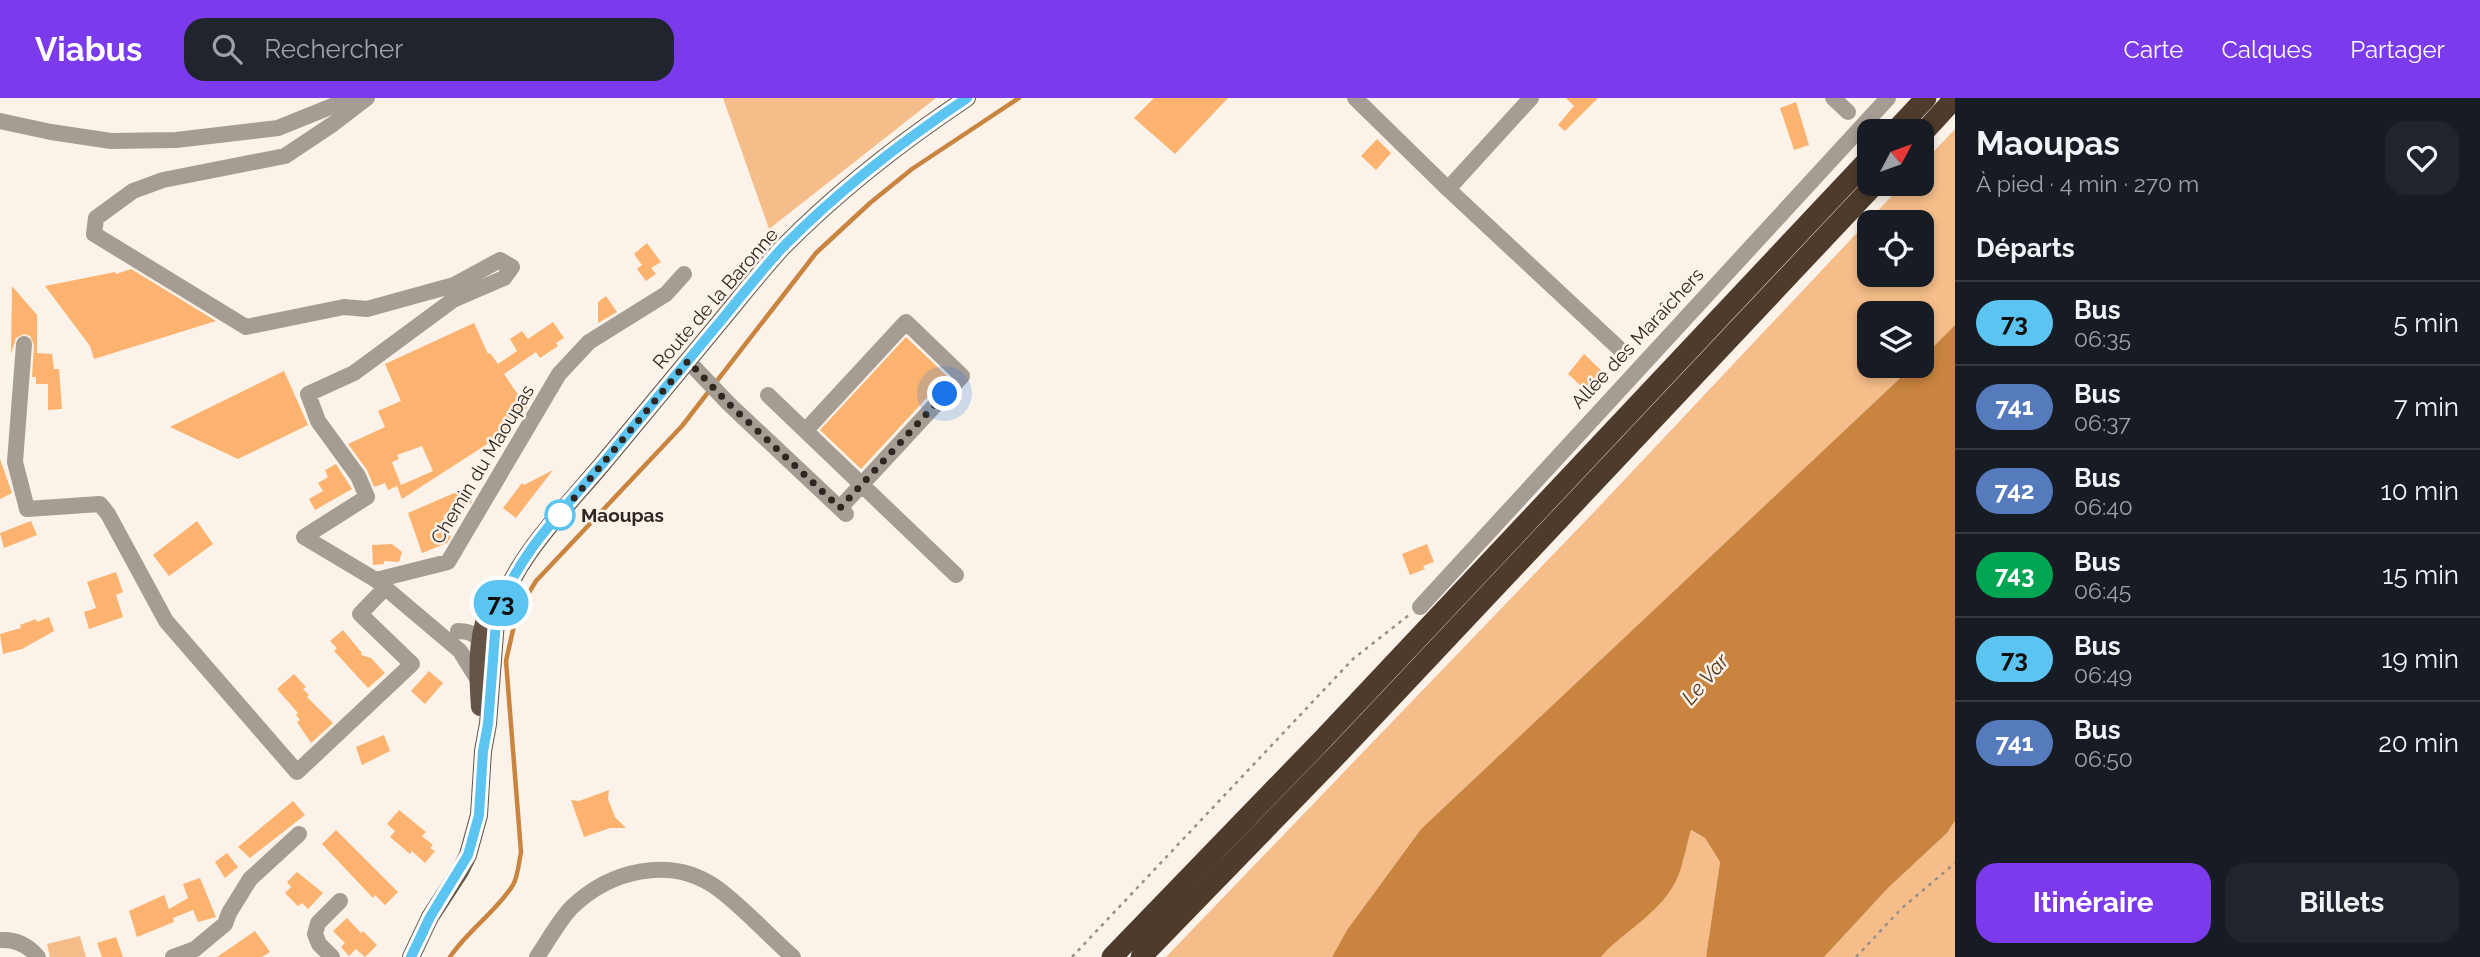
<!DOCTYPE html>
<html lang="fr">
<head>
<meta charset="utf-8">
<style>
  body { margin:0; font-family:Raleway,sans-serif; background:#20242c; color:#f1f3f6; height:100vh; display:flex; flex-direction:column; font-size:26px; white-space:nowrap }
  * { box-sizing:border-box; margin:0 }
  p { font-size:23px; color:#9ea1a6 }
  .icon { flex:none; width:38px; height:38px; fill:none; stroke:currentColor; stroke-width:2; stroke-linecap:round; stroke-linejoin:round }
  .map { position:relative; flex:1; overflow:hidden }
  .panel { display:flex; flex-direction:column; background:#171b24; width:525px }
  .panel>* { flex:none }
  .badge { padding:0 14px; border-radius:23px; font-size:24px; line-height:46px }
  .needle { width:46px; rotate:49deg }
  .buttons { position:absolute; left:1857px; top:21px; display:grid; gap:14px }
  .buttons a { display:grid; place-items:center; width:77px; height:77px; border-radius:14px; background:#171b24; box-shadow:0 4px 10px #0003; font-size:35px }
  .you { position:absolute; width:35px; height:35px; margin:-18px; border:5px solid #fff; border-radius:50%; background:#1a73e8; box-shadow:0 0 0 10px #1a73e833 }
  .map>.badge { position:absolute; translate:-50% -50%; box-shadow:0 0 0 4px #fff }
  h2 { padding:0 21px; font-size:26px; line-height:63px }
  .round { display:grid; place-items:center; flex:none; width:74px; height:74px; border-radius:21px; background:#20242c }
  .summary { display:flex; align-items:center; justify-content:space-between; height:119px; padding:0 21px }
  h1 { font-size:33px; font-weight:700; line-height:52px }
  .primary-button { display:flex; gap:14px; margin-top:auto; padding:14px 21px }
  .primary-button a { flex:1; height:80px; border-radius:21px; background:#7c3aed; color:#fff; font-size:28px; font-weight:700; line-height:80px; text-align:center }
  .primary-button a+a { background:#20242c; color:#f1f3f6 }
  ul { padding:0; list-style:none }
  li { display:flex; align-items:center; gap:21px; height:84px; padding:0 21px; border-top:2px solid #363941 }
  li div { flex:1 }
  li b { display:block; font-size:26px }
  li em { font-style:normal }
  li .badge { min-width:77px; font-weight:700; text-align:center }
  header { display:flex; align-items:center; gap:42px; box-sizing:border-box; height:98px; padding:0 35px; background:#7c3aed; color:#fff }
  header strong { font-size:33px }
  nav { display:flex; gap:38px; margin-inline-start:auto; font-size:24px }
  .search { width:490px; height:63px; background:#20242c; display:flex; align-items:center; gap:18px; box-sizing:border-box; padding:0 24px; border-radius:21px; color:#9ea1a6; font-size:26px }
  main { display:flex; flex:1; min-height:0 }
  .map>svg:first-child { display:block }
</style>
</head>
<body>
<header>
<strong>Viabus</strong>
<div class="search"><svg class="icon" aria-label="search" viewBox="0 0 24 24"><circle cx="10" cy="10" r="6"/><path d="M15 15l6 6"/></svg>Rechercher</div>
<nav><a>Carte</a><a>Calques</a><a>Partager</a></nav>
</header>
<main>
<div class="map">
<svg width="1955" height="859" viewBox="0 0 1955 859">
  <rect width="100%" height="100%" fill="#fbf2ea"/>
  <path fill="#f5bd89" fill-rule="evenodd" d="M 723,0 L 936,0 L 769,131 Z
    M 1955,31 L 1955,227 L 1922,260 L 1922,215 L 1869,215 L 1869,268 L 1913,268 L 1421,731 L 1347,832 L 1332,859 L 1166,859 L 1596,412 L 1903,86 L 1922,86 L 1922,66 ZM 1869,124 L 1922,124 L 1922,177 L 1869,177 Z
    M 1955,723 L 1955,859 L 1824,859 L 1888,790 L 1947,735 Z
    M 1690,732 L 1705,740 L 1720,764 L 1706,859 L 1601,859 L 1683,764 Z
    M 80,838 L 86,859 L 50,859 L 47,846 Z"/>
  <path fill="#c9843f" d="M 1955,227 L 1955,723 L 1947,735 L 1888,790 L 1824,859 L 1706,859 L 1720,764 L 1705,740 L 1691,732 C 1685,751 1683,773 1672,790 C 1657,814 1629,832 1608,851 L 1601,859 L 1332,859 L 1347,832 L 1421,731 L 1913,268 L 1922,268 L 1922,260 Z"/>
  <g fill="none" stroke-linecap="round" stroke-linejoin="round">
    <path stroke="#c9843f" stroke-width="4.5" d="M 450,859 C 468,832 496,814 513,787 C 518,778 519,764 521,754 L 506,563 L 517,514 L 536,483 L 682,328 L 816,155 L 870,105 L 912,71 L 1019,0"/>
  </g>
  <path fill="#fbb36f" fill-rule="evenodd" d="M 1154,0 L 1228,0 L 1175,56 L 1134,20 Z
    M 1566,0 L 1598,0 L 1565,33 L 1558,27 L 1574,8 Z
    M 1796,4 L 1809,47 L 1794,52 L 1780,10 Z
    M 1377,41 L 1391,55 L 1376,72 L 1361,58 Z
    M 647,145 L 661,164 L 651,170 L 656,176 L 646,183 L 637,171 L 642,167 L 634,156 Z
    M 131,171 L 216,223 L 94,261 L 90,248 L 45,188 L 115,174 L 116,176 Z
    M 12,188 L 37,217 L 37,255 L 52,256 L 54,271 L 59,271 L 62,311 L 48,312 L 48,286 L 36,286 L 36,279 L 32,279 L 34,247 L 30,238 L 24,236 L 16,240 L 11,256 Z
    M 606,198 L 617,214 L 598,225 L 598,204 Z
    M 553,224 L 564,240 L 556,245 L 558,248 L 540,260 L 536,254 L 504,276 L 527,310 L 505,326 L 509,332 L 402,401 L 397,388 L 388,392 L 385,385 L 374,389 L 367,372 L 348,346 L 385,329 L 378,313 L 401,303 L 385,266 L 474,225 L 488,256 L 490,255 L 498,266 L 517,253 L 510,241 L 522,233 L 528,241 ZM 422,348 L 433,373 L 401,387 L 392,364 L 399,361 L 397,357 Z
    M 906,239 L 947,278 L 861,371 L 820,332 Z
    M 1584,256 L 1604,275 L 1600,280 L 1602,281 L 1589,295 L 1568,276 Z
    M 284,273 L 308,327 L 238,361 L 170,329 Z
    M 0,361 L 12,395 L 0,401 Z
    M 336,366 L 352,391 L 315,412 L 309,401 L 323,393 L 318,385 L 328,379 L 325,372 Z
    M 553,372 L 516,420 L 503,410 L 522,385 L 524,387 Z
    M 466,390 L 472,403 L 471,405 L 443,418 L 451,439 L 447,445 L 422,455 L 408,415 Z
    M 31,423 L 37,437 L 4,450 L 0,435 Z
    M 197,423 L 213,446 L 169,478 L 153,457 Z
    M 392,446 L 402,454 L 399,464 L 384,463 L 384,466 L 373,467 L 372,447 Z
    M 1427,446 L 1434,464 L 1423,468 L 1425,471 L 1410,477 L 1402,456 Z
    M 116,474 L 123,494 L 116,497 L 123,519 L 89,531 L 84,514 L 96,510 L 87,484 Z
    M 49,519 L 54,533 L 22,551 L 3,556 L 0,536 L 21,530 L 20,527 L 36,521 L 37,524 Z
    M 343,532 L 362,555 L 361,557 L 371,560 L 385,575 L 368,590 L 334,553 L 337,550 L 330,543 Z
    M 429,573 L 443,585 L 425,606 L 411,593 Z
    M 294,576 L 306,589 L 303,591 L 309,597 L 307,599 L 333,625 L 311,645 L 297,624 L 300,622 L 296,617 L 298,615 L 277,591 Z
    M 384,637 L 390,653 L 362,667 L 356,649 Z
    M 609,692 L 608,701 L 615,719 L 626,730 L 610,730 L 584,739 L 571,702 L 579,703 Z
    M 293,703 L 305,717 L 250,760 L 238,749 Z
    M 399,712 L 426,734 L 422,738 L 433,747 L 430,750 L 435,753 L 425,765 L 412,753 L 410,756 L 390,739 L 395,733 L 387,726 Z
    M 336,732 L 398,794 L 385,807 L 375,797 L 373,800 L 322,746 Z
    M 227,755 L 238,769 L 225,780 L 215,764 Z
    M 297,774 L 323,795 L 308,811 L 302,805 L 298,808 L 285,795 L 291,789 L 287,784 Z
    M 200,780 L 216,819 L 198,824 L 193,812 L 173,820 L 174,824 L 137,839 L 129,813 L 164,797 L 169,811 L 188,800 L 183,786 Z
    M 347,820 L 361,835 L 363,833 L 377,847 L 365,859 L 356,851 L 349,858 L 341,849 L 345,845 L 333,833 Z
    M 255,833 L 270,854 L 262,859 L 217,859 Z
    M 116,839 L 123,859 L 102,859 L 97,845 Z"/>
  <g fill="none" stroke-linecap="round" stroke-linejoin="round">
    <path stroke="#989088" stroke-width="2.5" stroke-dasharray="3.5 5" stroke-linecap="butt" d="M 1072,859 L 1353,561 L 1409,517
      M 1856,859 L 1902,810 L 1955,765"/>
    <path stroke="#a59c93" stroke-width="16" d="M 367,0 L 333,26 L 285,58 L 163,82 L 133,93 L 96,120 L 94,136 L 246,229 L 344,209 L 367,211 L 454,187 L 500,162 L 512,169 L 504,180 L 453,202 L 354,275 L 308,296 L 318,323 L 358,378 L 367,399 L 304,439 L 376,482
      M 1355,0 L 1448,91 L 1624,255
      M 1833,0 L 1848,14
      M 0,23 L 51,34 L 111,43 L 176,42 L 278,30 L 352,0
      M 1448,91 L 1531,0
      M 24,246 L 15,364 L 27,411 L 100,406 L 108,416 L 166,523 L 297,674 L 412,566 L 360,516 L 385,490
      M 688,263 L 729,306 L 846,416
      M 768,297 L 956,477
      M 806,332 L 906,224 L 962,278 L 840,410
      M 1420,509 L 1888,0
      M 458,533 C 472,533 481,539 484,553
      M 478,582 L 460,553 L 376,482 L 448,464 L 559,276 L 589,244 L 666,196 L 684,176
      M 0,842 C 16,841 28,847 38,859
      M 173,859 L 195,851 L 225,826 L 229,815 L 250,781 L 299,736
      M 332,859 L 319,846 L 315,836 L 318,825 L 340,803
      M 537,859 C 548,843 558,824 571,810 C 610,772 671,757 717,790 C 744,810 768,837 793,859"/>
    <path stroke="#655445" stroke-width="18" d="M 480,609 C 477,568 476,531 496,494
      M 411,859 L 430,819 L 460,773 L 468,757 L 479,717 L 483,653 L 488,626 L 496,523 C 510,462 570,406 609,358 C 647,312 686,265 724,219 C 743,196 762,172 782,150 C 838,93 901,44 967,0"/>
    <path stroke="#4e3b2b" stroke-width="21" d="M 1895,33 L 1926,0
      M 1922,36 L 1955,0
      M 1112,859 L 1323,641 L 1869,61
      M 1141,859 L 1340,654 L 1875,86"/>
  </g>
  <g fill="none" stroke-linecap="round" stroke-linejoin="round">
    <g stroke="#fff" stroke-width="16">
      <path id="line" d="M 411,859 L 430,819 L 468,757 L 479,717 L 483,653 L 488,626 L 496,523 C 510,462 570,405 609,358 C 647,312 686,265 724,219 C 743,196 762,172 782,150 C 838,93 901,44 967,0"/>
    </g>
    <use href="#line" stroke="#5bc4f1" stroke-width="10"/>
    <path stroke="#2f271f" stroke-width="7" stroke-dasharray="0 12.6" d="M 560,417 L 555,423 L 688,263 L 729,306 L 840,410 L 945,296"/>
  </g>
  <circle fill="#fff" stroke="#5bc4f1" stroke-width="3.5" cx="560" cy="417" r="14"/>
  <g text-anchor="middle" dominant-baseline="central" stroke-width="5" stroke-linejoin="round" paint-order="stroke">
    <g font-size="19" fill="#2f271f" stroke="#fbf2ea">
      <text transform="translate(715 200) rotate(-49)">Route de la Baronne</text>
      <text transform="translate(1637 240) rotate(-47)">Allée des Maraîchers</text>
      <text transform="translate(482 366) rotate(-59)">Chemin du Maoupas</text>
    </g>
    <g font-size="19" font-weight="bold" fill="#2f271f" stroke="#fbf2ea" text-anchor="start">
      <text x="581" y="417">Maoupas</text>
    </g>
    <g font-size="21" font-style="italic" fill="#55381b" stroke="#fbf2ea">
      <text transform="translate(1705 581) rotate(-49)">Le Var</text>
    </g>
  </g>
</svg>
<div class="buttons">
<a><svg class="needle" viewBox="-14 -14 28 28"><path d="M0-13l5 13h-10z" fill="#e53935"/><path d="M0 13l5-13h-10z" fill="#9ea1a6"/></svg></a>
<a><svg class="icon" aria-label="locate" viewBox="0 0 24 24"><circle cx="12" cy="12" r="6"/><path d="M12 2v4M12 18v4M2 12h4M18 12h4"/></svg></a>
<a><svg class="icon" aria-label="layers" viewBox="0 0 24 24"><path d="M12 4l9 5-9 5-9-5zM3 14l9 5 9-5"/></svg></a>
</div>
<div class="you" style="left:945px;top:296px"></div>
<b class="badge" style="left:501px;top:505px;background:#5bc4f1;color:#111">73</b>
</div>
<section class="panel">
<div class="summary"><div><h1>Maoupas</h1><p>À pied · 4 min · 270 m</p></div><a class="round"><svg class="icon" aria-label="heart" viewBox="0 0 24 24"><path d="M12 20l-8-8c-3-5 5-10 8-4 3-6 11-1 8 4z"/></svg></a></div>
<h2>Départs</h2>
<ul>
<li><span class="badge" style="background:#5bc4f1;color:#111">73</span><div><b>Bus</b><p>06:35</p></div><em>5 min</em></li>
<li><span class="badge" style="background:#567bbd;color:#fff">741</span><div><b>Bus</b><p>06:37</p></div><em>7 min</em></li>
<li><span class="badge" style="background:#567bbd;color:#fff">742</span><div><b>Bus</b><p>06:40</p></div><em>10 min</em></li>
<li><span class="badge" style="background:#00a651;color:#fff">743</span><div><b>Bus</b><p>06:45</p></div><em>15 min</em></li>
<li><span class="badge" style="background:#5bc4f1;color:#111">73</span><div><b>Bus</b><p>06:49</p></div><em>19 min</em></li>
<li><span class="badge" style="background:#567bbd;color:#fff">741</span><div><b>Bus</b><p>06:50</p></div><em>20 min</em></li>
</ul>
<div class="primary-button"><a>Itinéraire</a><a>Billets</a></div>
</section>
</main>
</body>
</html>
